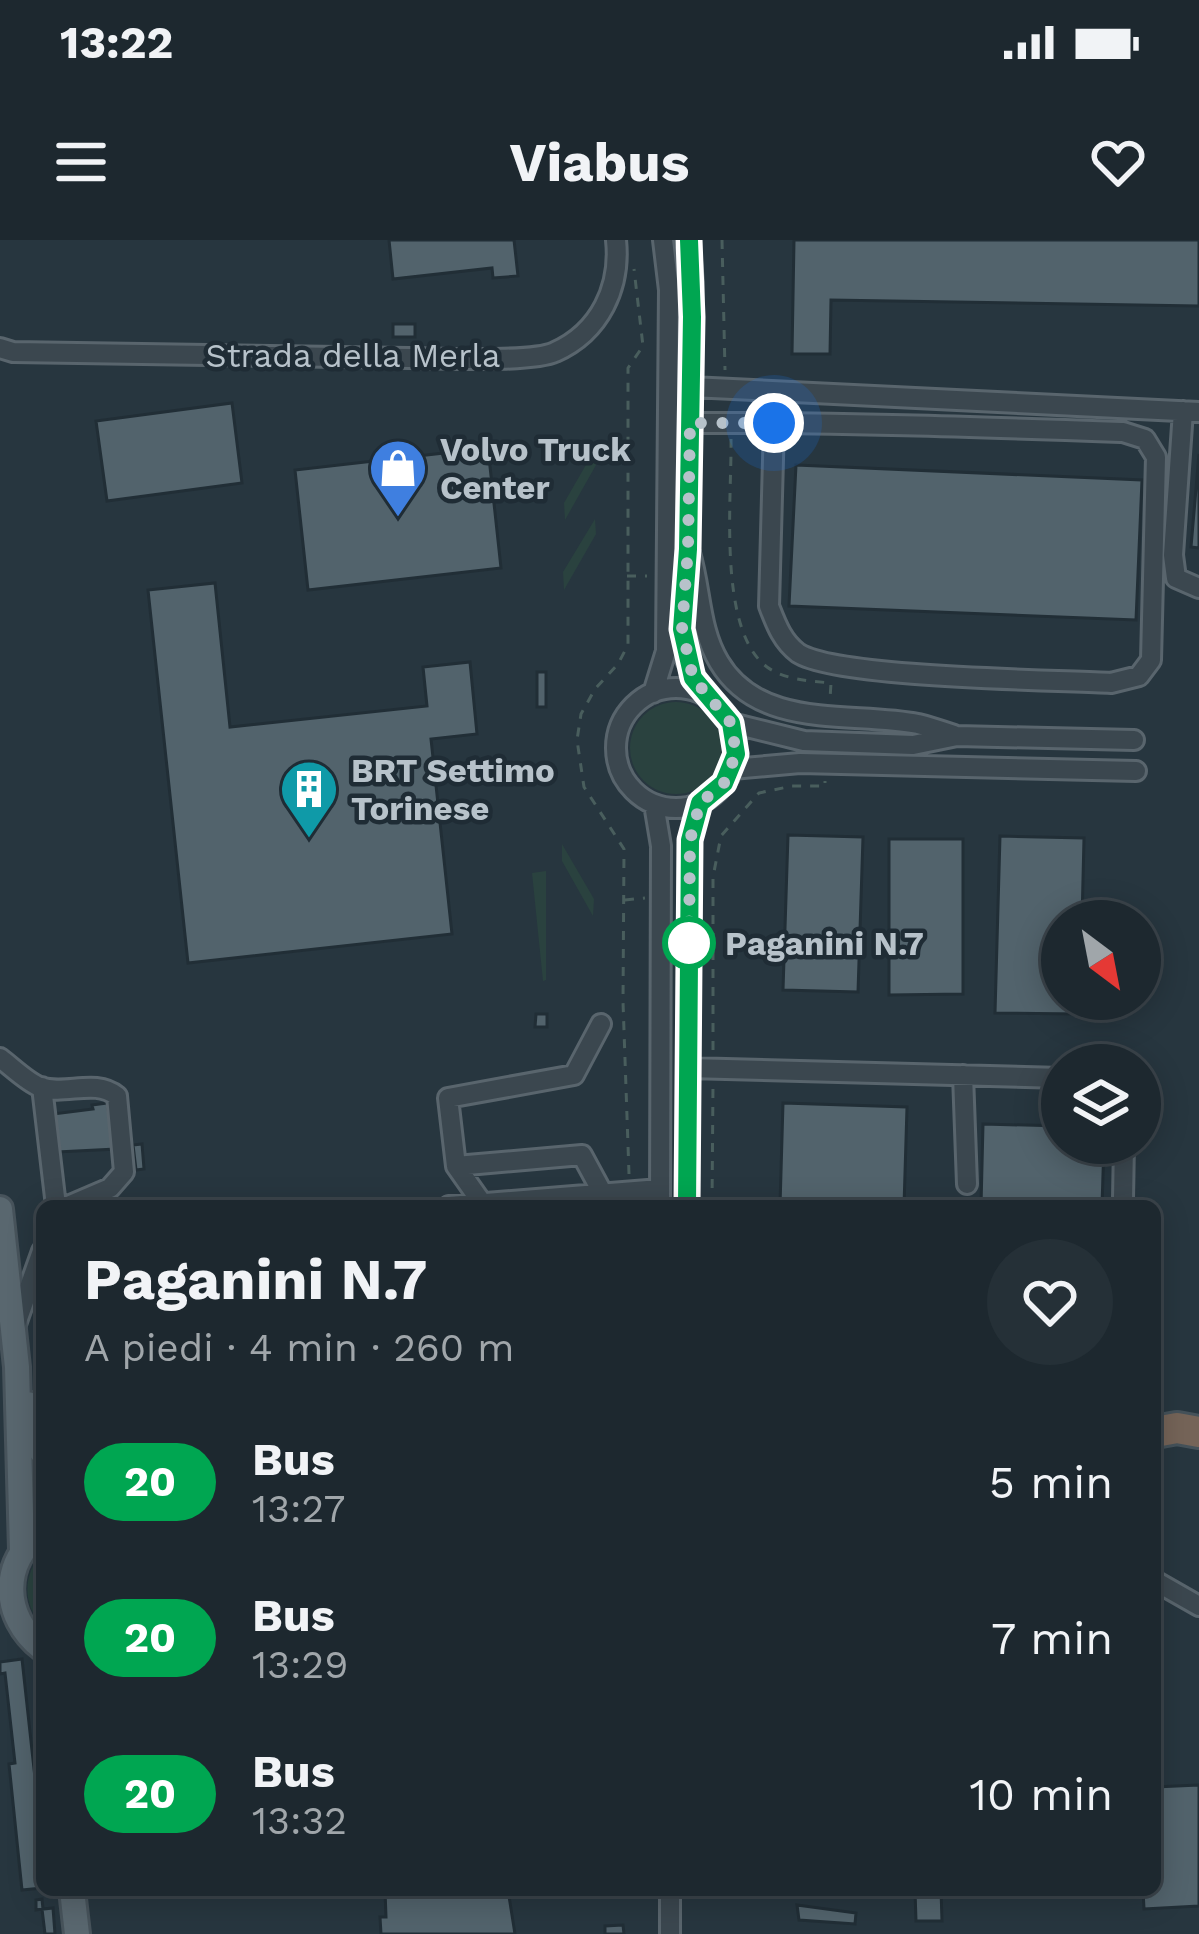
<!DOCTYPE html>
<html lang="it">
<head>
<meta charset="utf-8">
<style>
  body { margin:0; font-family:"Work Sans",sans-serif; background:#253037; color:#f1f3f6; height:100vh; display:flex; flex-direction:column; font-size:45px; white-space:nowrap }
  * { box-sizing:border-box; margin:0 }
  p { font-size:39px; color:#a0a6aa }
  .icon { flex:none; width:66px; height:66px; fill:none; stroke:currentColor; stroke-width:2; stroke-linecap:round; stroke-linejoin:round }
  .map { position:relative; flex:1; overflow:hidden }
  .panel { position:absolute; left:36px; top:960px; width:1125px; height:696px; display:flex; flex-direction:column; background:#1d282f; border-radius:18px; box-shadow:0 6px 30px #0003,0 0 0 3px #3b444b }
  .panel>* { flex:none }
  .badge { padding:0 24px; border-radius:39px; font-size:42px; line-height:78px }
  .needle { width:78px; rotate:148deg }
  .fabs { position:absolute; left:1041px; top:660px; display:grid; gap:24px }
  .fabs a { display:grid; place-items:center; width:120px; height:120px; border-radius:50%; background:#1d282f; box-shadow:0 6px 30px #0003,0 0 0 3px #3b444b; font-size:60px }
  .you { position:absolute; width:60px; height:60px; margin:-30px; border:9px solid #fff; border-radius:50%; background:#1a73e8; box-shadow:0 0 0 18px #1a73e833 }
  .map>.badge { position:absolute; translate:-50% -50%; box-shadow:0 0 0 6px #fff }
  .round { display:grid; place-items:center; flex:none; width:126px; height:126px; border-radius:63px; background:#253037 }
  .summary { display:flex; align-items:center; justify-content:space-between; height:204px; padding:0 48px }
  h1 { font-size:57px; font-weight:700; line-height:90px }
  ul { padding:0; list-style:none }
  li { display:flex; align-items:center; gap:36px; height:156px; padding:0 48px }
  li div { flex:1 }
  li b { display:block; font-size:45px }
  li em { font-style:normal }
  li .badge { min-width:132px; font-weight:700; text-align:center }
  .status { display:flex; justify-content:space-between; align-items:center; height:84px; padding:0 60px; background:#1d282f; direction:ltr }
  .status svg { height:33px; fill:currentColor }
  header { display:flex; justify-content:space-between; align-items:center; height:156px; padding:0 48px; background:#1d282f; font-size:54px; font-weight:700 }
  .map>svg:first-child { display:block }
</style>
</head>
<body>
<div class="status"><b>13:22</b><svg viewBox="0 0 49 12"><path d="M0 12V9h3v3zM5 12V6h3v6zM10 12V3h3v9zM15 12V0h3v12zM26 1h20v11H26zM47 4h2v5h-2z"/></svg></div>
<header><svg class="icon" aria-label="menu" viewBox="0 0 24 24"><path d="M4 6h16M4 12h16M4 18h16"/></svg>Viabus<svg class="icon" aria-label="heart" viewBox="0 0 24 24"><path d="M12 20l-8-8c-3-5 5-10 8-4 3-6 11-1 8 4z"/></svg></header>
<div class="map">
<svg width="1199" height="1694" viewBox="0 0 1199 1694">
  <rect width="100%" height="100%" fill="#27363f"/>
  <path fill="#2a423f" d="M 595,209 L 596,225 L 565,280 L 564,263 Z
    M 595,279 L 596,294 L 564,350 L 563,332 Z
    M630 508a46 46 0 1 1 92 0a46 46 0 1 1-92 0Z
    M 562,604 L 594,659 L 593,676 L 562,621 Z
    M 546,631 L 546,740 L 543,741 L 532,633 Z
    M 42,1312 L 42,1386 C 22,1362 23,1336 42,1312 Z"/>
  <path fill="#52636c" stroke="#212e36" stroke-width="3" d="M 389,0 L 514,0 L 518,36 L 493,38 L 492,28 L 393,39 Z
    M 794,0 L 1199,0 L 1199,66 L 831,60 L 830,114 L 792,114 Z
    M 393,84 L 415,84 L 415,97 L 393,97 Z
    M 232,163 L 242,243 L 107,261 L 96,181 Z
    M 488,208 L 501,328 L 308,350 L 295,230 Z
    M 1199,214 L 1199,308 L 1191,307 Z
    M 796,225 L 1142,240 L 1136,380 L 789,366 Z
    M 215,343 L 230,487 L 427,466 L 423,427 L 470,422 L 477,494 L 431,499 L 452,694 L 188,723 L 148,350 Z
    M 537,432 L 546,432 L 546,467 L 537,467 Z
    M 788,595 L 863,597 L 858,752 L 783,750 Z
    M 1000,596 L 1084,598 L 1082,681 L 1062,681 L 1062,759 L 1080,759 L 1079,774 L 995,773 Z
    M 889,599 L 963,599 L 963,754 L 889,755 Z
    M 536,774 L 547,774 L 547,787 L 535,787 Z
    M 107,863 L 116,909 L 57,912 L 53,874 L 93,869 L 92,865 Z
    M 783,863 L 907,867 L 904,966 L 780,966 Z
    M 983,884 L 1062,886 L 1062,903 L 1104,903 L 1102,966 L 981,966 Z
    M 142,904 L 144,929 L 136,930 L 133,905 Z
    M 22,1419 L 42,1602 L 42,1648 L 22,1650 L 9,1524 L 15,1523 L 5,1433 L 0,1434 L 0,1422 Z
    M 1199,1545 L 1199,1666 L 1144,1669 L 1143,1650 L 1155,1650 L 1155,1547 Z
    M 385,1650 L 508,1650 L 515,1694 L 381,1694 L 380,1677 L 386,1677 Z
    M 915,1650 L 941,1650 L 942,1681 L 916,1681 Z
    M 42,1659 L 43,1669 L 53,1668 L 55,1694 L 45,1694 L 42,1669 L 36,1670 L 36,1660 Z
    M 797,1665 L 856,1673 L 855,1684 L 799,1680 Z
    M 623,1685 L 624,1694 L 605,1694 L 605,1686 Z"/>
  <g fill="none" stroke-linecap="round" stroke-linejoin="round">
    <g stroke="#59656d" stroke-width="24">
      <path id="minor" d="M 689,0 L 693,42 L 688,309 L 682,389 L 686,420 L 705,455
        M 0,108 L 13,112 C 145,114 277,116 409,118 C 439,118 532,123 555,112 C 600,92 621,47 616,0
        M 691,147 L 1199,172
        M 1183,171 L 1173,315 L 1176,338 L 1199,348
        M 690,183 C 834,182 978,187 1123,192 L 1145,199 L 1156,217 L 1151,420 L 1139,436 L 1111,443 C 1054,440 836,438 798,413 C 782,401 776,384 769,366 L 774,183
        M 690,313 C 701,349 699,389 719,422 C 760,491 852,471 918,484 C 930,487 942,491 954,495
        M616 508a60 60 0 1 1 120 0a60 60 0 1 1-120 0Z
        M 653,453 L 666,411 L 669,50 L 663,0
        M 731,483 L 804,501 L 913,505 L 957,496 L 1134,500
        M 732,529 L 800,523 L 1136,531
        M 654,564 L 661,606 L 660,966
        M 601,784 L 574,835 L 448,858 L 456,926 L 582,915 L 602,952
        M 0,818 C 12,827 27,842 40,847 C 65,856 95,838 117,856 L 124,932 L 110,948 L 68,966
        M 688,828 L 1062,838
        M 963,835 L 967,944
        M 42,847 L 56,966
        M 1062,864 L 1062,871
        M 456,926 L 482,963
        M 1123,959 L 1124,903
        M 449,966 L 660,949
        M 687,966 L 690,600 L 700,563
        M 15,1087 L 42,1011
        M 1155,1341 L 1199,1366
        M 670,1694 L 670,1650"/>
    </g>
    <g stroke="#47535b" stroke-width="30">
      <path id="major" d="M 0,969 L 17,1127 L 22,1310
        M 28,1164 L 42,1212
        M 42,1292 C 0,1322 2,1377 42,1408
        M 72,1650 L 77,1694"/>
    </g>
    <g stroke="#45525a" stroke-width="36">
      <path id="highway" d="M 1155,1192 L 1177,1188 L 1199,1192"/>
    </g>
    <path stroke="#495e5d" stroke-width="3" stroke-dasharray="9 9" stroke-linecap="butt" d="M 722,0 L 725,130
      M 731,199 C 732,257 717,390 767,427 C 785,440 810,441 831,443 L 830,459
      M 627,336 L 647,336
      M 625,660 L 645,658
      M 713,810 L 713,637 L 721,596 L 759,553 L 792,546 L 825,546 L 825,541
      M 629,934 L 623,762 L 624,609 L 584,547 L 577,500 L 581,474 L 595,449 L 618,424 L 628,405 L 628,128 L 643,106 L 634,29
      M 712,966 L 713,844"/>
    <use href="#minor" stroke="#3b474f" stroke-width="18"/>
    <use href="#major" stroke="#59676f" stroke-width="24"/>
    <use href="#highway" stroke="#756458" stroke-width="30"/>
  </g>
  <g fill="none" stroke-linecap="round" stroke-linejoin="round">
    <g stroke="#fff" stroke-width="27">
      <path id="line" d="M 687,966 L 690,600 L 700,563 L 724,543 L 736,514 L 731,483 L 693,438 L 682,389 L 688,309 L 692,77 L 689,0"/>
    </g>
    <use href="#line" stroke="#00a651" stroke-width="18"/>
    <path stroke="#b7c2ca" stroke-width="12" stroke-dasharray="0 21.6" d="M 689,703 L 690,600 L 700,563 L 724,543 L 736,514 L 731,483 L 693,438 L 682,389 L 688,309 L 690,183 L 774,183"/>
  </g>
  <defs>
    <g id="shop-pin" transform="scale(3)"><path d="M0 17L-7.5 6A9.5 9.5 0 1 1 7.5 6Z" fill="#3f7fe0" stroke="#1f2c35"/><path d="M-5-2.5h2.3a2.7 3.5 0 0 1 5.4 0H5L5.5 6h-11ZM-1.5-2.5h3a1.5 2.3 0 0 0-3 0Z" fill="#fff"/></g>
    <g id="building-pin" transform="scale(3)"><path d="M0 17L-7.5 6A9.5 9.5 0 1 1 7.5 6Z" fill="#0f9aa8" stroke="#1f2c35"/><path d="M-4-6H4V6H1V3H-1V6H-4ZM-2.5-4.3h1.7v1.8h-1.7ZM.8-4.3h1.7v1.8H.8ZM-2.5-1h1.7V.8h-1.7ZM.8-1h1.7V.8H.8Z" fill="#fff"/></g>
  </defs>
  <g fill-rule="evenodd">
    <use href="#shop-pin" x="398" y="228"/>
    <use href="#building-pin" x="309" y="549"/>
  </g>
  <circle fill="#fff" stroke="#00a651" stroke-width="6" cx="689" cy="703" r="24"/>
  <g text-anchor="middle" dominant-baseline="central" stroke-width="9" stroke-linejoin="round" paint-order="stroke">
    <g font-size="33" fill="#b7c2ca" stroke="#1f2c35">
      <text x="353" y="115">Strada della Merla</text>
    </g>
    <g font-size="33" font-weight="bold" fill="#b7c2ca" stroke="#1f2c35" text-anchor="start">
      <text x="440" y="209">Volvo Truck<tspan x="440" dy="38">Center</tspan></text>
      <text x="351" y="530">BRT Settimo<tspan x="351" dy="38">Torinese</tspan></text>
    </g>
    <g font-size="33" font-weight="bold" fill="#b7c2ca" stroke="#1f2c35" text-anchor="start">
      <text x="725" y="703">Paganini N.7</text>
    </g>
  </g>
</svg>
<div class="fabs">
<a><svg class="needle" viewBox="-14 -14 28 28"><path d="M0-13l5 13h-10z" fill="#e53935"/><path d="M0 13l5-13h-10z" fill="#a0a6aa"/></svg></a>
<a><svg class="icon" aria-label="layers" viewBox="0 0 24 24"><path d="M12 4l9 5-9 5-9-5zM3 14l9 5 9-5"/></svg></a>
</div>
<div class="you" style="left:774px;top:183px"></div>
<section class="panel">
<div class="summary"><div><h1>Paganini N.7</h1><p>A piedi · 4 min · 260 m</p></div><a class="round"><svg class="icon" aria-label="heart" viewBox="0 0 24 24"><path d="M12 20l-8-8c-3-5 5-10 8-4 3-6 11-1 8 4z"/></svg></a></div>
<ul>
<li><span class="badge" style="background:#00a651;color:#fff">20</span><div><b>Bus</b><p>13:27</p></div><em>5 min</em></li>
<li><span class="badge" style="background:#00a651;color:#fff">20</span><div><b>Bus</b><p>13:29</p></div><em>7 min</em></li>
<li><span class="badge" style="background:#00a651;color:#fff">20</span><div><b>Bus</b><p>13:32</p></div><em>10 min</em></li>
</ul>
</section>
</div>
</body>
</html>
